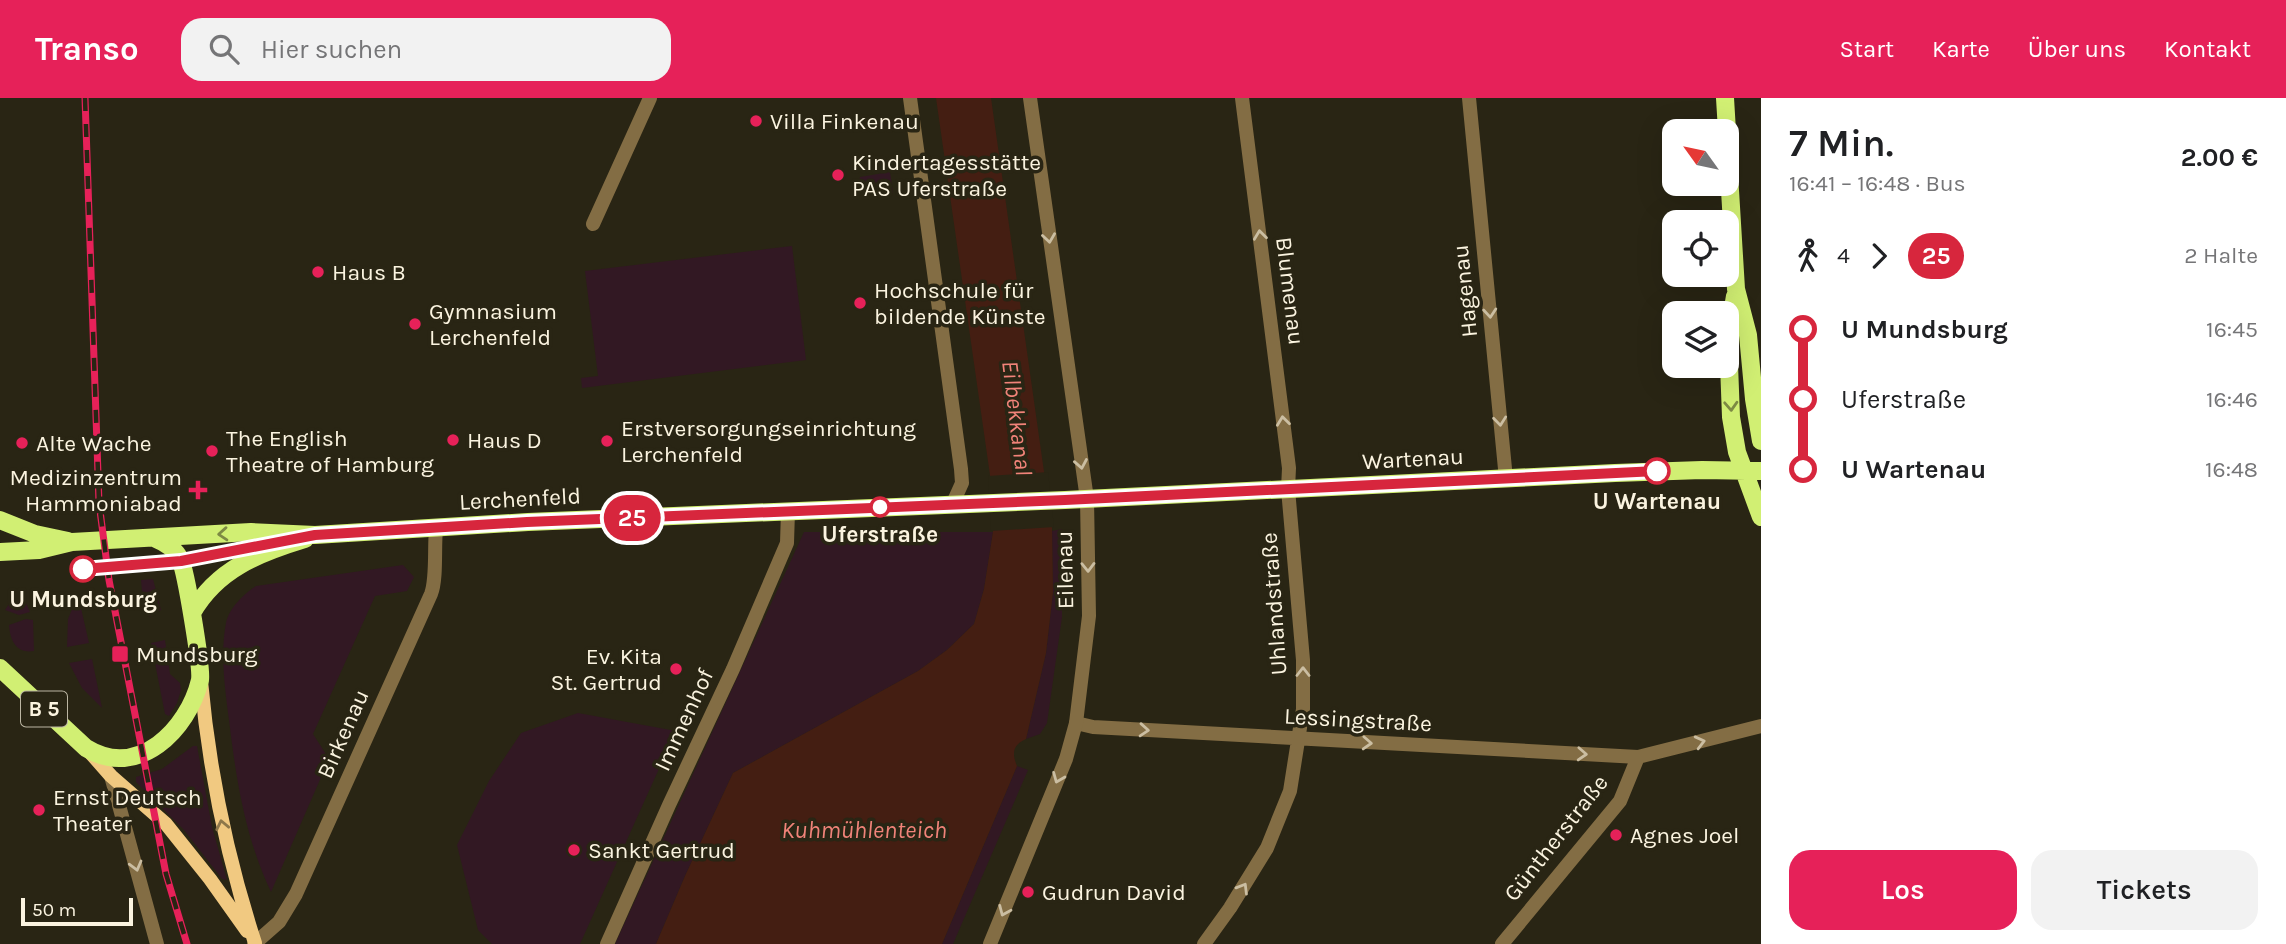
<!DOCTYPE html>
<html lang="de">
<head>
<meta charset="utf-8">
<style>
  body { margin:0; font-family:Karla,sans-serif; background:#f2f2f2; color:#202124; height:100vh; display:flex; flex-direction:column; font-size:26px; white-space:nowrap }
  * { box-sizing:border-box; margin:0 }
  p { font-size:23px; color:#757577 }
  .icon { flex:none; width:38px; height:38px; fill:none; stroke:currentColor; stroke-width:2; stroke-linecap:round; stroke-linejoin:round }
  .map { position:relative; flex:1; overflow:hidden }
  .drawer { display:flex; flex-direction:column; background:#fff; width:525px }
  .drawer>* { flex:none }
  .badge { padding:0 14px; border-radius:23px; font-size:24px; line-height:46px }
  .needle { width:46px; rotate:303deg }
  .buttons { position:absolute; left:1662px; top:21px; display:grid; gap:14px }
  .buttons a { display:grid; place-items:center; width:77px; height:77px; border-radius:14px; background:#fff; box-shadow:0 7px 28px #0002; font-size:35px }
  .scale { position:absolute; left:21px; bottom:18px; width:112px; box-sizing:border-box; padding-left:7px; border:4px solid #fbf4e0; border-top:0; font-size:19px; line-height:24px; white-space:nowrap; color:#fbf4e0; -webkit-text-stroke:5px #292514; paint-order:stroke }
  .map>.badge { position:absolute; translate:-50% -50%; box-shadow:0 0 0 4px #fff }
  .legs { display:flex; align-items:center; gap:10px; height:77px; padding:0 28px; font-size:23px }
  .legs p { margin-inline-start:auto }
  .overview { display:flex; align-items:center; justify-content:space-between; height:119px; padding:0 28px }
  h1 { font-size:38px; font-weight:600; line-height:52px }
  .primary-button { display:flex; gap:14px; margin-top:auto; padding:14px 28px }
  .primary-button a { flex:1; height:80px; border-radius:21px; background:#e62159; color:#fff; font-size:28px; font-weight:600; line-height:80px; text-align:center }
  .primary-button a+a { background:#f2f2f2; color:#202124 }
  ul { padding:0 28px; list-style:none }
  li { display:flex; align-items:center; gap:24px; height:70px; font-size:26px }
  li i { display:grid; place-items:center; width:10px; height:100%; margin:0 9px; background:currentColor }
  li i::after { content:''; width:18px; height:18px; margin:-9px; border:5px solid; border-radius:50%; background:#fff }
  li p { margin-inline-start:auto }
  li:first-child i { background:linear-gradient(#0000 50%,currentColor 0) }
  li:last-child i { background:linear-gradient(currentColor 50%,#0000 0) }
  header { display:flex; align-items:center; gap:42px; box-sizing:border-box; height:98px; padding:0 35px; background:#e62159; color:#fff }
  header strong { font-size:33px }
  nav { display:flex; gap:38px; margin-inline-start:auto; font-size:24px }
  .search { width:490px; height:63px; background:#f2f2f2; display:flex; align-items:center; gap:18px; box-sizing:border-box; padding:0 24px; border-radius:21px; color:#757577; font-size:26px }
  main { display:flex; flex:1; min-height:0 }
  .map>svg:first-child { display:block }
</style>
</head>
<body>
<header>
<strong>Transo</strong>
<div class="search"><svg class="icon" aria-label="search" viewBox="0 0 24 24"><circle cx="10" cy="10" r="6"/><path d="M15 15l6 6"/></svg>Hier suchen</div>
<nav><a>Start</a><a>Karte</a><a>Über uns</a><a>Kontakt</a></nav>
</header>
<main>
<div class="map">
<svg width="1761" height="846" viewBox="0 0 1761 846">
  <rect width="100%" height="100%" fill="#292514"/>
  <path fill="#321823" d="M 890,74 L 893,95 L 866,98 L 856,91 L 860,79 Z
    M 792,148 L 806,262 L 582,290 L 581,280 L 598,278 L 585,173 Z
    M 1062,431 L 1062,519 L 1047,625 L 1040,636 L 1026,641 L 1046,555 L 1053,494 L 1052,433 Z
    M 804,434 L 993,434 L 984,491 L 974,526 L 947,552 L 918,573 L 733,675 L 685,778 L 656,846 L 615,846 Z
    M 403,467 L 414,479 L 407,493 L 375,498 L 313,636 L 329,661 L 271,794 C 245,739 236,681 229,622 C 225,591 220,556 226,525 C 229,510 244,496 256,488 Z
    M 153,481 L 161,512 L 150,519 L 144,516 L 141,482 Z
    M 15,497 L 26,505 L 30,514 L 19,517 L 5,512 Z
    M 78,497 L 89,545 L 67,549 L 68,521 Z
    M 26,521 L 33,522 L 34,553 C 16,556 10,542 9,527 Z
    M 165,542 L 170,576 L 180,585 L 181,592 L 177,605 L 169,618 L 165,616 L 151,545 Z
    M 92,561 L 102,610 L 82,590 L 69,565 Z
    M 578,615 L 676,633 L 580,846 L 492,846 L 478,832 L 457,747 L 489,683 L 521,635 Z
    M 193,648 L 197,648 L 212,729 L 227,782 L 222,781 L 184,732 L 136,684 L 136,679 L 162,671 Z
    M 1017,668 L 1028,672 L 953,846 L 942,846 Z"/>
  <path fill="#441e12" d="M 936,0 L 991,0 L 1052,430 L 1053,494 L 1046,555 L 1026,641 C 1012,647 1012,656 1017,668 L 942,846 L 656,846 L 685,778 L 733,675 L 918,573 L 947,552 L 974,526 L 984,491 L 993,434 L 990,377 Z"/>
  <path fill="#292514" d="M 1048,374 L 1054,429 L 991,433 L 988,378 Z"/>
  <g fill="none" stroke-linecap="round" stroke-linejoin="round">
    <path stroke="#836d44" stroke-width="14" d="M 910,0 L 961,371 L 962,385 L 953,405
      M 1469,0 L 1506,381
      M 593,126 L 650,0
      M 1076,625 L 1093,629 L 1638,659 L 1761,628
      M 111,678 L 157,846
      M 254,846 L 279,824 L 296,796 L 431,496 C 437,481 434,449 436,431
      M 607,846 L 669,707 L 733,571 L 787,445 L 788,413
      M 1204,846 L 1230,810 L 1267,750 L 1290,693 L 1303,611 L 1303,562 L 1288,391 L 1289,370 L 1242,0
      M 1502,846 L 1620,703 L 1638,659"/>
    <path stroke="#836d44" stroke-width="14" d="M 990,846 L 1066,661 L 1076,625 L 1089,518 L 1087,401 L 1030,0"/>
    <path stroke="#f1c981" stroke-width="14" d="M 201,583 C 209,673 227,759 255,845
      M 88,652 L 111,678 L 166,726 L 210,781 L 247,833"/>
    <path stroke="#d1ef73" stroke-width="18" d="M 1725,0 L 1727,33
      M 1727,43 L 1736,191 L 1748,237 L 1754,301 L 1761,343
      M 1735,198 L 1728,240 L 1731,319 L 1737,354 L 1761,419
      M 0,422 L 35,436 L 68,443
      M 0,454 L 39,452 L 72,444 L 251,434 L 315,437 L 528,424 L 1065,402 L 1615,375 L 1702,372 L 1761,373
      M 192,515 C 217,471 259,455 305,441
      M 0,570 L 86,650 C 138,682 188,632 200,582 C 202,570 186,473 180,461 C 175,451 166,445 156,441"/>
    <g stroke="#e62159" stroke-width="7">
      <path id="rail" d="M 85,0 L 99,405 L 109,482 L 166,776 L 187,846"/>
    </g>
    <use href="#rail" stroke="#292514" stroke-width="4.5" stroke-dasharray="13" stroke-linecap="butt"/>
  </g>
  <defs><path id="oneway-chevron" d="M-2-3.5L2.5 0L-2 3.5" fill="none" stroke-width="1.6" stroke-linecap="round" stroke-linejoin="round" transform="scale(1.75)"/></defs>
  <g stroke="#cbbea2">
    <use href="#oneway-chevron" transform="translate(1260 137) rotate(-97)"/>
    <use href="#oneway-chevron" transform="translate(1049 140) rotate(82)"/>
    <use href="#oneway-chevron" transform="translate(1490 215) rotate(85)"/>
    <use href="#oneway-chevron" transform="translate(1283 323) rotate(-97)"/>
    <use href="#oneway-chevron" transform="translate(1500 323) rotate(84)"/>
    <use href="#oneway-chevron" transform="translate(1081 366) rotate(80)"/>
    <use href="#oneway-chevron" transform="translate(1088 469) rotate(89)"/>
    <use href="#oneway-chevron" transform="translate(1303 574) rotate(-90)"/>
    <use href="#oneway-chevron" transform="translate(1144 632) rotate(4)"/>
    <use href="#oneway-chevron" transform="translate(1700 644) rotate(-14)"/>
    <use href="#oneway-chevron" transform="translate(1367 645) rotate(3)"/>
    <use href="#oneway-chevron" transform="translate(1582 656) rotate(3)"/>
    <use href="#oneway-chevron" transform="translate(1058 680) rotate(112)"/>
    <use href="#oneway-chevron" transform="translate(136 768) rotate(75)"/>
    <use href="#oneway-chevron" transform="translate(1243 790) rotate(-59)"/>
    <use href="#oneway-chevron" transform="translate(1004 813) rotate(113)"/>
  </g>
  <g stroke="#7d8a44">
    <use href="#oneway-chevron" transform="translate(1731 308) rotate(87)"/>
    <use href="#oneway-chevron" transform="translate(223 436) rotate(176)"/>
  </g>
  <use stroke="#8d774a" href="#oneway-chevron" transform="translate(222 727) rotate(-102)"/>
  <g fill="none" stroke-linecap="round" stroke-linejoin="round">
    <g stroke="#fff" stroke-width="16">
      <path id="line-1" d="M 83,471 L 181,463 L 315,437 L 527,424 L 1065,402 L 1657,373"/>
    </g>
    <use href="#line-1" stroke="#d7263d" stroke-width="10"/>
  </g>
  <g fill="#e62159" stroke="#292514" stroke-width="2.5">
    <circle cx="756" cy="23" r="7"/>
    <circle cx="838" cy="77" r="7"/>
    <circle cx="318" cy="174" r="7"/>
    <circle cx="860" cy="205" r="7"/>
    <circle cx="415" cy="226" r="7"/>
    <circle cx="453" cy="342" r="7"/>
    <circle cx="607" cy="343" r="7"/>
    <circle cx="22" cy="345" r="7"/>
    <circle cx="212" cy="353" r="7"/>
    <path d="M194.5 381.5h7v7h7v7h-7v7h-7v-7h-7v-7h7z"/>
    <rect x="111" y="547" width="18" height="18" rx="3.5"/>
    <circle cx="676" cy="571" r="7"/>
    <circle cx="39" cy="712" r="7"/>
    <circle cx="1616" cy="737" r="7"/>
    <circle cx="574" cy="752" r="7"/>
    <circle cx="1028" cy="794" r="7"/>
  </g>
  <g fill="#fff" stroke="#d7263d" stroke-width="3.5">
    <circle cx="1657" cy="373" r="12"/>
    <circle cx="880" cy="409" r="9"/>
    <circle cx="83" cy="471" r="12"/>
  </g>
  <g text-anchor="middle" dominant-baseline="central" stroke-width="7" stroke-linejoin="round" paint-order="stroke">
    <rect fill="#292514" stroke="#bcb6a3" stroke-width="2" x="21" y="593.5" width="46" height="35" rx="5"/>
    <g font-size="21" font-weight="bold" fill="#fbf4e0">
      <text x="44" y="611">B 5</text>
    </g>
    <g font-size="23" fill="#fbf4e0" stroke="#292514" text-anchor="start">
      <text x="770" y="23">Villa Finkenau</text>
      <text x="852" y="64">Kindertagesstätte<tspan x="852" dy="26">PAS Uferstraße</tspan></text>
      <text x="332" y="174">Haus B</text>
      <text x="874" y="192">Hochschule für<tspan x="874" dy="26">bildende Künste</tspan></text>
      <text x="429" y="213">Gymnasium<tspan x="429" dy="26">Lerchenfeld</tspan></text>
      <text x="621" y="330">Erstversorgungseinrichtung<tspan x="621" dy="26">Lerchenfeld</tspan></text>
      <text x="226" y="340">The English<tspan x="226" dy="26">Theatre of Hamburg</tspan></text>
      <text x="467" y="342">Haus D</text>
      <text x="36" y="345">Alte Wache</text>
      <text x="182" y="379" text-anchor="end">Medizinzentrum<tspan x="182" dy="26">Hammoniabad</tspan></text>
      <text x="136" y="556">Mundsburg</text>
      <text x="662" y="558" text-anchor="end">Ev. Kita<tspan x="662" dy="26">St. Gertrud</tspan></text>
      <text x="53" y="699">Ernst Deutsch<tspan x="53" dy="26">Theater</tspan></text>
      <text x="1630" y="737">Agnes Joel</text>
      <text x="588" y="752">Sankt Gertrud</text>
      <text x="1042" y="794">Gudrun David</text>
    </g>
    <g font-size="23" fill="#fbf4e0" stroke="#292514">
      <text transform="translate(1290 193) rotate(83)">Blumenau</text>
      <text transform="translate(1465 193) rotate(-96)">Hagenau</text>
      <text transform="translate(1413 361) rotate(-3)">Wartenau</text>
      <text transform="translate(520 401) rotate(-3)">Lerchenfeld</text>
      <text transform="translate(1065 472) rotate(-91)">Eilenau</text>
      <text transform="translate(1274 506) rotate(-94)">Uhlandstraße</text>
      <text transform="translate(684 622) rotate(-65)">Immenhof</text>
      <text transform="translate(1358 622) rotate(3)">Lessingstraße</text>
      <text transform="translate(343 636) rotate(-66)">Birkenau</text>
      <text transform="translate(1556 740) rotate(-52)">Güntherstraße</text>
    </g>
    <g font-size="23" font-weight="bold" fill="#fbf4e0" stroke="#292514">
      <text x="1657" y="403">U Wartenau</text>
      <text x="880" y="436">Uferstraße</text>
      <text x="83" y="501">U Mundsburg</text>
    </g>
    <g font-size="24" font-style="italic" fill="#f08379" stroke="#292514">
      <text transform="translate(1017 320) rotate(83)">Eilbekkanal</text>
      <text x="864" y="732">Kuhmühlenteich</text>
    </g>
  </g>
</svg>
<div class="buttons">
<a><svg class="needle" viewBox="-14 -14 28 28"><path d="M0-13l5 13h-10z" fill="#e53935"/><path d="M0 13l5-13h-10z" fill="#757577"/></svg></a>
<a><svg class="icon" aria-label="locate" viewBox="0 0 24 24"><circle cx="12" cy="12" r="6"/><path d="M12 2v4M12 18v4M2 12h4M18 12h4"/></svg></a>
<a><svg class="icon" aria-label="layers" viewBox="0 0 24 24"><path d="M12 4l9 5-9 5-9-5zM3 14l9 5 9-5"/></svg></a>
</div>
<div class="scale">50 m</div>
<b class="badge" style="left:632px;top:420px;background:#d7263d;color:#fff">25</b>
</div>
<section class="drawer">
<div class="overview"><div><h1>7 Min.</h1><p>16:41 – 16:48 · Bus</p></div><b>2.00 €</b></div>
<div class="legs"><svg class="icon" aria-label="walk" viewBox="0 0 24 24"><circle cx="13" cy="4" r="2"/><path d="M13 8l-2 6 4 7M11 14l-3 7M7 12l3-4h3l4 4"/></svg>4<svg class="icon" aria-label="forward" viewBox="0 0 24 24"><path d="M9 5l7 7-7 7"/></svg><b class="badge" style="background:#d7263d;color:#fff">25</b><p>2 Halte</p></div>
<ul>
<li><i style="color:#d7263d"></i><b>U Mundsburg</b><p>16:45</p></li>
<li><i style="color:#d7263d"></i><span>Uferstraße</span><p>16:46</p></li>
<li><i style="color:#d7263d"></i><b>U Wartenau</b><p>16:48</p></li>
</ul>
<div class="primary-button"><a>Los</a><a>Tickets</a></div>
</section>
</main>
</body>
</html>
